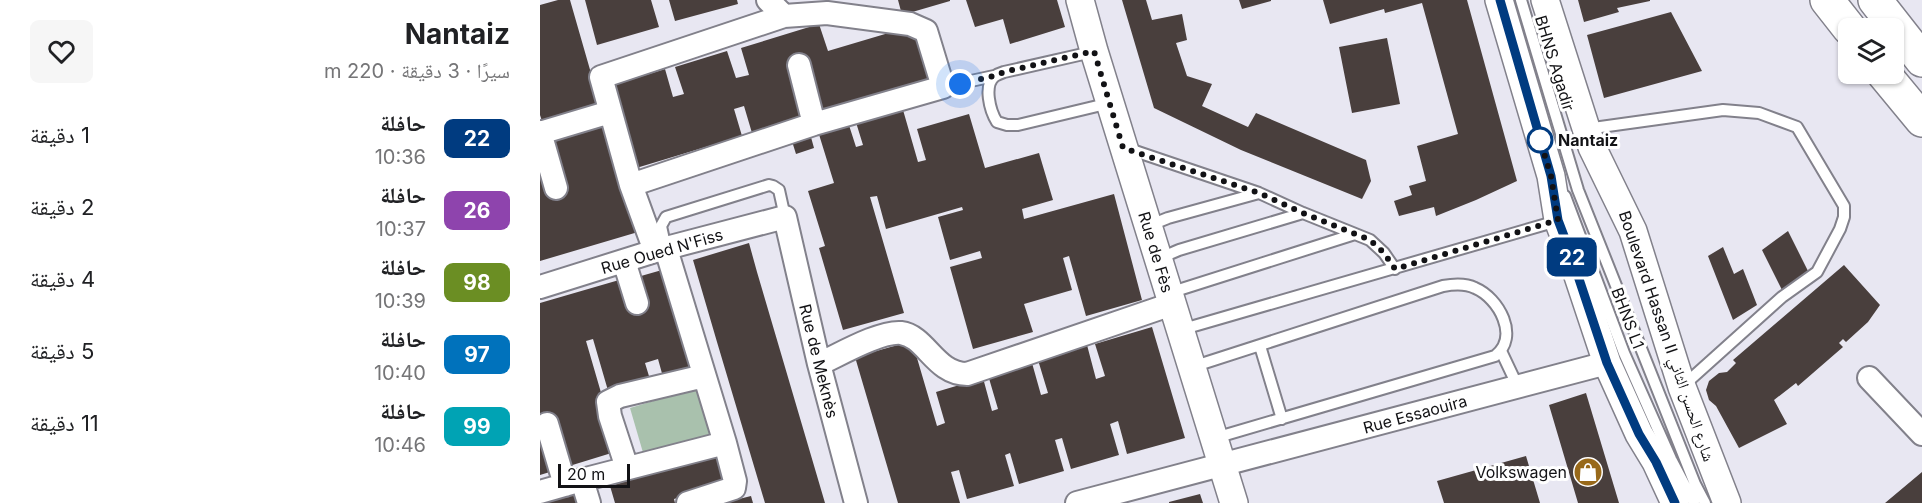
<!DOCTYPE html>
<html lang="ar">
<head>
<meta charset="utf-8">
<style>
  body { margin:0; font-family:Inter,"Noto Naskh Arabic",sans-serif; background:#f6f6f6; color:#202124; direction:rtl; height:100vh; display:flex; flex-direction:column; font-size:22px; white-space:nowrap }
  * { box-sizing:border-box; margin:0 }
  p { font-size:20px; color:#757577 }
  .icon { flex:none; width:33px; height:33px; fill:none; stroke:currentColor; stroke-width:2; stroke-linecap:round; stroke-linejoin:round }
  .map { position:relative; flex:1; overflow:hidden; direction:ltr }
  .details { display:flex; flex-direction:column; background:#fff; width:540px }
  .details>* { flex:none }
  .badge { padding:0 12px; border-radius:9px; font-size:21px; line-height:39px }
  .fabs { position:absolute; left:1298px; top:18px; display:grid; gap:12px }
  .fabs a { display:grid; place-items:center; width:66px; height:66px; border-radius:9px; background:#fff; box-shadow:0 2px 4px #0004; font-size:30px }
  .scale { position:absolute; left:18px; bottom:15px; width:72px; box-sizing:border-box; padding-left:6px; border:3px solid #121215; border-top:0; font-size:16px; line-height:21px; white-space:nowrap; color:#121215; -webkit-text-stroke:4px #fff; paint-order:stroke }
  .you { position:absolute; width:30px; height:30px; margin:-15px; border:4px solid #fff; border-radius:50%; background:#1a73e8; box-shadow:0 0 0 9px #1a73e833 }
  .map>.badge { position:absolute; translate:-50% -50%; box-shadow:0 0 0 3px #fff }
  .round { display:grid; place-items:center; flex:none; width:63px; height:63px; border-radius:9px; background:#f6f6f6 }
  .summary { display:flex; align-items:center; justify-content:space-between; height:102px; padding:0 30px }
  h1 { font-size:28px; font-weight:700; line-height:45px }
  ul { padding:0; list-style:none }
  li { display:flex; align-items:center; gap:18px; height:72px; padding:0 30px }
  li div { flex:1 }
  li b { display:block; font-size:22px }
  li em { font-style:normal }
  li .badge { min-width:66px; font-weight:700; text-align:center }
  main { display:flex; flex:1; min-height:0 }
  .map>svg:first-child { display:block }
</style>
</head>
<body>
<main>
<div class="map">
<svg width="1382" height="503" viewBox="0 0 1382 503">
  <rect width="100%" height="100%" fill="#e8e7f2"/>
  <path fill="#a9c1ad" d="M 160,387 L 175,435 L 104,456 L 90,408 Z"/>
  <path fill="#493f3d" d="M 18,0 L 30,0 L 61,108 L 3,124 L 0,115 L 0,5 Z
    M 45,0 L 111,0 L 119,27 L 57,45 Z
    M 129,0 L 197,0 L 198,4 L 135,21 Z
    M 358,0 L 410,0 L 410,1 L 362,15 Z
    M 426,0 L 517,0 L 525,27 L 470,44 L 463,19 L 435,27 Z
    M 582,0 L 606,0 L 612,20 L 642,14 L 647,40 L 636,43 L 647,76 L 672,84 L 662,106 L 708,127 L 716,113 L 826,160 L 831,181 L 822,199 L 701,150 L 614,108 Z
    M 699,0 L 731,0 L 731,1 L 702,9 Z
    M 783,0 L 927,0 L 977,181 L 936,200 L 896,216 L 894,207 L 859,216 L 854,201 L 872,195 L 869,186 L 886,181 L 877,146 L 918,134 L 882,3 L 845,13 L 844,9 L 790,24 Z
    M 1038,0 L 1110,0 L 1110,1 L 1077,8 L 1079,12 L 1044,22 Z
    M 1131,12 L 1162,71 L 1064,98 L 1047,35 Z
    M 279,24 L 288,51 L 372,26 L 389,80 L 212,133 L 204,106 L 194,109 L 202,136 L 93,169 L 67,87 L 125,69 L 133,97 L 144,94 L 135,67 L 187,51 L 196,78 L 209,75 L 201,48 Z
    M 847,38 L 860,104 L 812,113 L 799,47 Z
    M 361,103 L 378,162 L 386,160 L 377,129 L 429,114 L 445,168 L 499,153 L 513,200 L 482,209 L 484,219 L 574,194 L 602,300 L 546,316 L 529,256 L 523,258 L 532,290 L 484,304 L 493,332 L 433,349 L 410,267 L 442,258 L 440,251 L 410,260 L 398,217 L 423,210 L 422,207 L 346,229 L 337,196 L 330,197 L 364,313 L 303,330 L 279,248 L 285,246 L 268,191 L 294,183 L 277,128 L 307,119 L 316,147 L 323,145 L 314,116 Z
    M 64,120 L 98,232 L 0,261 L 0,169 L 13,196 L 27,192 L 10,136 Z
    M 269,130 L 274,148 L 256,154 L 250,135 Z
    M 1248,231 L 1269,273 L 1242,290 L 1222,250 Z
    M 209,243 L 217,272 L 285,503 L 225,503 L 177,342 L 153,260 Z
    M 1183,247 L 1194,274 L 1203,269 L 1217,305 L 1193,320 L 1168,256 Z
    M 1304,265 L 1340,305 L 1328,322 L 1306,342 L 1303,339 L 1299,343 L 1303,347 L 1258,386 L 1256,383 L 1234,400 L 1247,424 L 1199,448 L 1176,406 L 1169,400 L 1166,390 L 1169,381 L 1179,373 L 1187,372 L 1196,363 L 1193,360 Z
    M 122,270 L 151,369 L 123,377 L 118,359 L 105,363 L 112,386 L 69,394 L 53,339 L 46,341 L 78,451 L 0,475 L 0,303 L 86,278 L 94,278 Z
    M 612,327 L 645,438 L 587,454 L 578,421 L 570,424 L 579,455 L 531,469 L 522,438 L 515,440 L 524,471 L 479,484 L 470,453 L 465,455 L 474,486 L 427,499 L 419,470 L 411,472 L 420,503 L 358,503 L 315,357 L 372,341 L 397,426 L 405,423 L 396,392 L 443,378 L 452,411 L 458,409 L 448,375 L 492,363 L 501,395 L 508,393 L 498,360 L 547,345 L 556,379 L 565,376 L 555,344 Z
    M 1046,393 L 1079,503 L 1038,503 L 1009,405 Z
    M 180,454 L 188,483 L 134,499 L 135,503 L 75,503 L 70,486 Z
    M 986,456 L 1000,503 L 904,503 L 897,481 Z
    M 1382,472 L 1382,503 L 1345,503 Z
    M 42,486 L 47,503 L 0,503 L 0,498 Z
    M 660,494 L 663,503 L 629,503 L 629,502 Z
    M 211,496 L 213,503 L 188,503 L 187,502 Z"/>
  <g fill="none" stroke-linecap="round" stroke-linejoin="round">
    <g stroke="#82818b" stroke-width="14">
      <path id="service" d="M 981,0 L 1038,190 L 1155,484 L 1165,503
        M 552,52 L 464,72 C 461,73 458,74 455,76 C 443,85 450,111 457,122 L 467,125 L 478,125 L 570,103
        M 403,87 L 454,76
        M 1046,129 L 1183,110 L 1219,113 L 1257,127 L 1304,206 L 1304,217 L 1300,229 L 1277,272 L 1242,297 L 1144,385
        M 586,148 L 719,193 L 763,213 L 830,240 L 844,253 L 855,269
        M 1025,196 L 1084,353 L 1131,459 L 1154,503
        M 608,226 L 628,218 L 719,193
        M 126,249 L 121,226 L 126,217 L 229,185 L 233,186 L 239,190 L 245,217
        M 618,259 L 639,250 L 763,213
        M 629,293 L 815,234
        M 640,330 L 1017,221
        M 720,346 L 742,419
        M 961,351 L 978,387
        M 652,367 L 903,286 C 914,284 925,283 935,288 C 959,298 980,337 955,356 L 675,438"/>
    </g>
    <g stroke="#82818b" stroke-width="26">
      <path id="minor" d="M 259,65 L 274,124
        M 0,132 L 16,188
        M 0,133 L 70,112
        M 91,185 L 274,124 L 403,87 L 386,31 L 370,24 L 287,13 L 244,16 L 228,0
        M 115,251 L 91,185 L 61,77 L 244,16
        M 84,261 L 97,303
        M 0,287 L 115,251 L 245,217 L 279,364 L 316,503
        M 279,364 C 299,355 340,331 361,333 C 386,336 395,374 427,374 L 632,304
        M 1329,378 L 1382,434
        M 7,424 L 25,485
        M 87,468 L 70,416 L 68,402 L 80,396 L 164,376
        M 42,480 L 49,503
        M 0,492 L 42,480 L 185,443 L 126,249
        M 148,503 L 194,488 L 195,481 L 185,443
        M 537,503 L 1067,363"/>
    </g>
    <g stroke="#82818b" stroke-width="30">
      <path id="tertiary" d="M 540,0 L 554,51 L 694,503
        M 959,0 L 1011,176 L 1018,220 L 1029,249 L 1067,363 L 1099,434 L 1116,462 L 1135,503
        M 1005,0 L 1052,147 L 1093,231 L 1142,387 L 1187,503"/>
    </g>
    <g stroke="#82818b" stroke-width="36">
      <path id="primary" d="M 1287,0 L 1309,28
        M 1335,0 L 1382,60
        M 1344,74 L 1382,120"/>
    </g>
    <use href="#service" stroke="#fff" stroke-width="10"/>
    <use href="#minor" stroke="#fff" stroke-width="22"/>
    <use href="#tertiary" stroke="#fff" stroke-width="27"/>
    <use href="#primary" stroke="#fff" stroke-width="33"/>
  </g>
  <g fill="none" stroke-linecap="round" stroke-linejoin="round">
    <g stroke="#fff" stroke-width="14">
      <path id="line" d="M 960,0 L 1011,176 L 1018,220 L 1029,249 L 1067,363 L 1099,434 L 1116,462 L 1135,503"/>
    </g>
    <use href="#line" stroke="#003b80" stroke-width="9"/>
    <path stroke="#121215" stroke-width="6" stroke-dasharray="0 10.8" d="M 420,84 L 454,76 L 464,72 L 554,51 L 583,148 L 719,193 L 763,213 L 830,240 L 844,253 L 855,269 L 1018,220 L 1011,176 L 1000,140"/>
  </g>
  <defs>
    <g id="shop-disc" transform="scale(1.5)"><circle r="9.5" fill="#98691a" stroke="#fff"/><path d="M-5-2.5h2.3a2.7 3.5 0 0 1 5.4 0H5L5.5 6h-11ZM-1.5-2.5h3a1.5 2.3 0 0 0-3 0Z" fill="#fff"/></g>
  </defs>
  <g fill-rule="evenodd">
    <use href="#shop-disc" x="1048" y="472"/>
  </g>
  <circle fill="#fff" stroke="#003b80" stroke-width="3" cx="1000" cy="140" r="12"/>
  <g text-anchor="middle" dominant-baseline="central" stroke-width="6" stroke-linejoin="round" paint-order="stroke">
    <g font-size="16" fill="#121215" stroke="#fff">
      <text transform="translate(1015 63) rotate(73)">BHNS Agadir</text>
      <text transform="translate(122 251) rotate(-16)">Rue Oued N'Fiss</text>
      <text transform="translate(616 252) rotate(73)">Rue de Fès</text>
      <text transform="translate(1088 318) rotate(69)">BHNS L1</text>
      <text transform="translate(1127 336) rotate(71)">Boulevard Hassan II شارع الحسن الثاني</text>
      <text transform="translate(279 361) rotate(76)">Rue de Meknès</text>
      <text transform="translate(875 414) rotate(-15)">Rue Essaouira</text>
    </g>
    <g font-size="16" font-weight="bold" fill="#121215" stroke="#fff" text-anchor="start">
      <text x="1018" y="140">Nantaiz</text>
    </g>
    <g font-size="16" fill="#121215" stroke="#fff" text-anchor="end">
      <text x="1027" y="472">Volkswagen</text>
    </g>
  </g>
</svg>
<div class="fabs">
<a><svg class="icon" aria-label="layers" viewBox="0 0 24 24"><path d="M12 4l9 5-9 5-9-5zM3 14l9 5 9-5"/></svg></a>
</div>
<div class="scale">20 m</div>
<div class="you" style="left:420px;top:84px"></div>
<b class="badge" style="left:1032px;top:257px;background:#003b80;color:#fff">22</b>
</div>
<section class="details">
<div class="summary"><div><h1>Nantaiz</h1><p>سيرًا · 3 دقيقة · 220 m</p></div><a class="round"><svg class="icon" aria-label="heart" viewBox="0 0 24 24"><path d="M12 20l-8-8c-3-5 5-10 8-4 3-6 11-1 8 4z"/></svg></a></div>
<ul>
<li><span class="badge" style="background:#003b80;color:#fff">22</span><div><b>حافلة</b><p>10:36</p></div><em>1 دقيقة</em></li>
<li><span class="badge" style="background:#8e44ad;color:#fff">26</span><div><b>حافلة</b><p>10:37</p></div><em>2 دقيقة</em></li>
<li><span class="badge" style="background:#6b8e23;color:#fff">98</span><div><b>حافلة</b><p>10:39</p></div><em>4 دقيقة</em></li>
<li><span class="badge" style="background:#0072bc;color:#fff">97</span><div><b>حافلة</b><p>10:40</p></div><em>5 دقيقة</em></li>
<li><span class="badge" style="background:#00a3b4;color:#fff">99</span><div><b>حافلة</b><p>10:46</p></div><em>11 دقيقة</em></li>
</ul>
</section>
</main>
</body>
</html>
